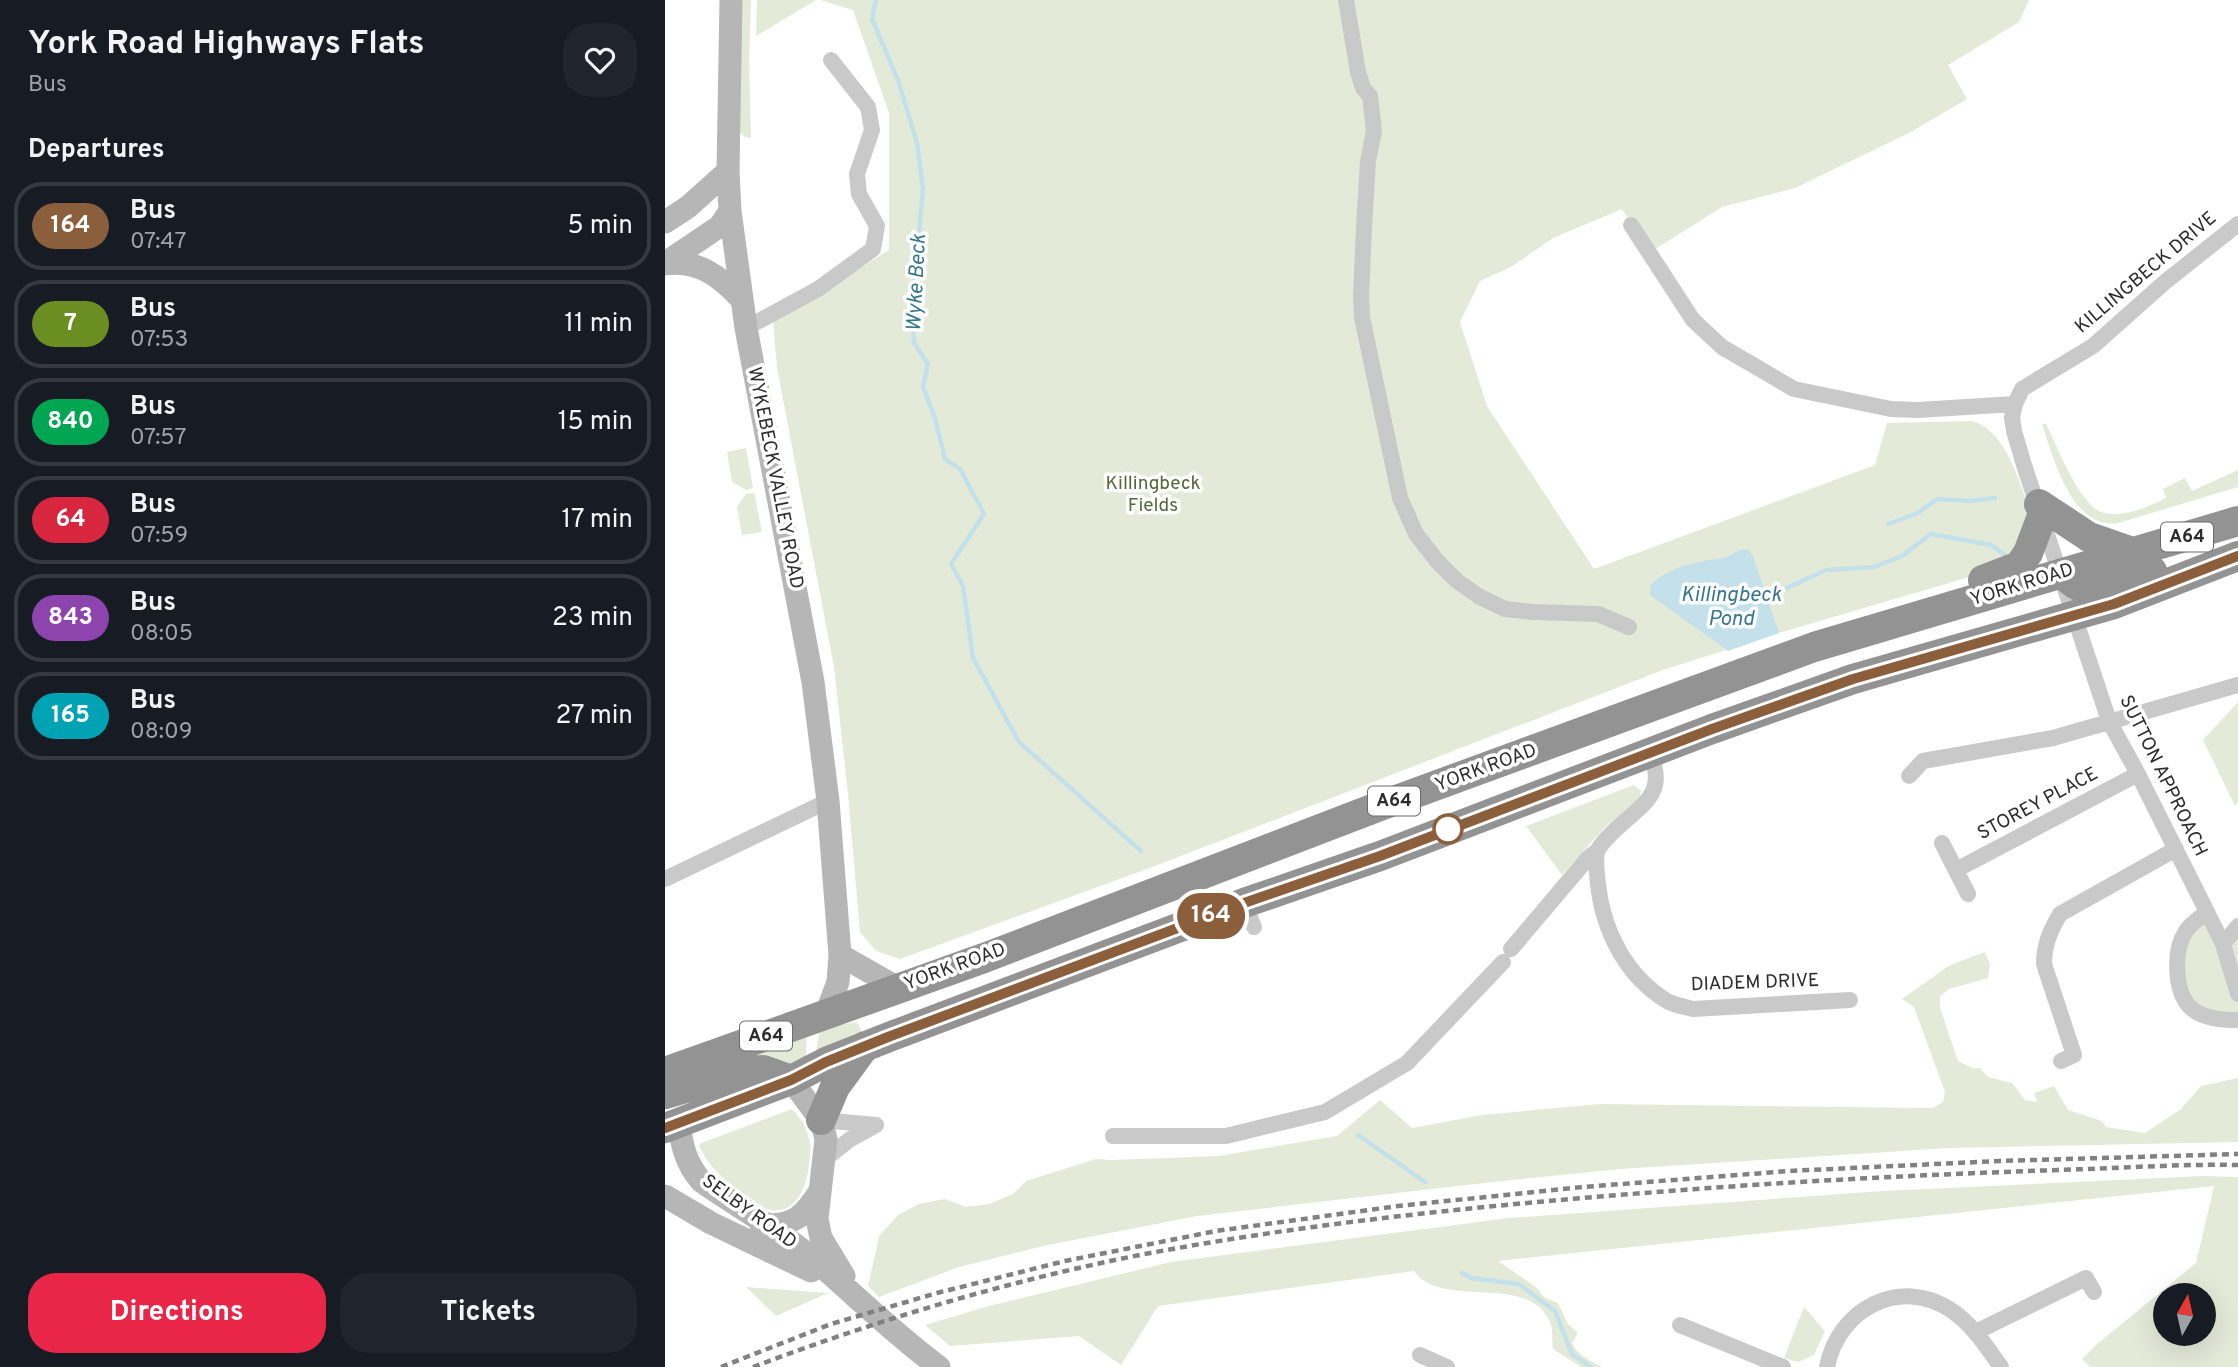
<!DOCTYPE html>
<html lang="en">
<head>
<meta charset="utf-8">
<style>
  body { margin:0; font-family:Overpass,sans-serif; background:#20242c; color:#f1f3f6; height:100vh; display:flex; flex-direction:column; font-size:26px; white-space:nowrap }
  * { box-sizing:border-box; margin:0 }
  p { font-size:23px; color:#9ea1a6 }
  .icon { flex:none; width:38px; height:38px; fill:none; stroke:currentColor; stroke-width:2; stroke-linecap:round; stroke-linejoin:round }
  .map { position:relative; flex:1; overflow:hidden }
  .side { display:flex; flex-direction:column; background:#171b24; width:665px }
  .side>* { flex:none }
  .badge { padding:0 14px; border-radius:23px; font-size:24px; line-height:46px }
  .needle { width:46px; rotate:8deg }
  .tools { position:absolute; left:1488px; top:1283px; display:grid; gap:14px }
  .tools a { display:grid; place-items:center; width:63px; height:63px; border-radius:50%; background:#171b24; box-shadow:0 7px 28px #0002; font-size:35px }
  .map>.badge { position:absolute; translate:-50% -50%; box-shadow:0 0 0 4px #fff }
  h2 { padding:0 28px; font-size:26px; line-height:63px }
  .round { display:grid; place-items:center; flex:none; width:74px; height:74px; border-radius:28px; background:#20242c }
  .summary { display:flex; align-items:center; justify-content:space-between; height:119px; padding:0 28px }
  h1 { font-size:33px; font-weight:700; line-height:52px }
  .button { display:flex; gap:14px; margin-top:auto; padding:14px 28px }
  .button a { flex:1; height:80px; border-radius:28px; background:#ea2648; color:#fff; font-size:28px; font-weight:700; line-height:80px; text-align:center }
  .button a+a { background:#20242c; color:#f1f3f6 }
  ul { padding:0; list-style:none }
  li { display:flex; align-items:center; gap:21px; height:88px; margin:0 14px 10px; padding:0 14px; border:4px solid #363941; border-radius:28px }
  li div { flex:1 }
  li b { display:block; font-size:26px }
  li em { font-style:normal }
  li .badge { min-width:77px; font-weight:700; text-align:center }
  main { display:flex; flex:1; min-height:0 }
  .map>svg:first-child { display:block }
</style>
</head>
<body>
<main>
<section class="side">
<div class="summary"><div><h1>York Road Highways Flats</h1><p>Bus</p></div><a class="round"><svg class="icon" aria-label="heart" viewBox="0 0 24 24"><path d="M12 20l-8-8c-3-5 5-10 8-4 3-6 11-1 8 4z"/></svg></a></div>
<h2>Departures</h2>
<ul>
<li><span class="badge" style="background:#8b5e3c;color:#fff">164</span><div><b>Bus</b><p>07:47</p></div><em>5 min</em></li>
<li><span class="badge" style="background:#6b8e23;color:#fff">7</span><div><b>Bus</b><p>07:53</p></div><em>11 min</em></li>
<li><span class="badge" style="background:#00a651;color:#fff">840</span><div><b>Bus</b><p>07:57</p></div><em>15 min</em></li>
<li><span class="badge" style="background:#d7263d;color:#fff">64</span><div><b>Bus</b><p>07:59</p></div><em>17 min</em></li>
<li><span class="badge" style="background:#8e44ad;color:#fff">843</span><div><b>Bus</b><p>08:05</p></div><em>23 min</em></li>
<li><span class="badge" style="background:#00a3b4;color:#fff">165</span><div><b>Bus</b><p>08:09</p></div><em>27 min</em></li>
</ul>
<div class="button"><a>Directions</a><a>Tickets</a></div>
</section>
<div class="map">
<svg width="1573" height="1367" viewBox="0 0 1573 1367">
  <rect width="100%" height="100%" fill="#fff"/>
  <path fill="#e4ead8" fill-rule="evenodd" d="M 72,0 L 86,0 L 84,61 L 86,138 L 80,137 L 73,131 Z
    M 92,0 L 151,0 L 91,36 Z
    M 155,0 L 1364,0 L 1354,22 L 1283,65 L 1302,99 L 1246,132 L 1130,188 L 1057,207 L 984,253 L 957,209 L 888,238 L 846,267 L 815,281 L 795,322 L 822,406 L 929,569 L 1210,465 L 1222,423 L 1306,421 C 1342,429 1355,486 1368,518 L 1355,551 L 1325,571 L 1114,633 L 998,670 L 490,866 L 235,959 L 211,951 L 195,932 L 183,794 L 169,667 L 112,368 L 108,322 L 224,250 L 224,113 L 188,10 Z
    M 1377,424 L 1381,424 C 1392,445 1415,508 1439,513 C 1461,517 1482,507 1501,498 L 1498,489 L 1520,478 L 1527,491 L 1573,470 L 1573,487 L 1450,524 C 1441,523 1432,522 1424,516 C 1399,498 1386,452 1377,424 Z
    M 81,448 L 88,488 L 81,490 L 67,482 L 62,452 Z
    M 89,493 L 97,532 L 77,535 L 72,507 L 81,494 Z
    M 1573,702 L 1573,802 L 1570,806 L 1538,740 Z
    M 969,785 L 976,791 L 974,799 L 940,827 L 897,875 L 861,826 Z
    M 1541,913 L 1558,944 L 1573,926 L 1573,1020 L 1526,1008 L 1513,986 L 1521,931 Z
    M 1320,952 L 1325,965 L 1323,978 L 1284,989 L 1275,996 L 1275,1008 L 1293,1061 L 1307,1068 L 1315,1068 L 1323,1077 L 1347,1083 L 1360,1100 L 1372,1102 L 1369,1093 L 1389,1086 L 1403,1110 L 1437,1121 L 1441,1127 L 1480,1133 L 1516,1109 L 1536,1086 L 1573,1078 L 1573,1142 L 1284,1148 L 956,1169 L 828,1182 L 532,1216 L 378,1246 L 294,1267 L 214,1297 L 203,1286 L 214,1236 L 233,1215 L 254,1204 L 280,1199 L 300,1207 L 324,1204 L 348,1194 L 361,1181 L 431,1159 L 447,1160 L 553,1156 L 672,1136 L 715,1100 L 747,1128 L 817,1115 L 935,1104 L 1268,1108 L 1278,1102 L 1280,1092 L 1249,1007 L 1237,999 L 1285,965 Z
    M 192,1022 L 198,1034 L 151,1052 L 155,1028 Z
    M 142,1029 L 141,1055 L 144,1059 L 126,1066 L 57,1061 Z
    M 127,1109 C 137,1119 143,1130 145,1143 C 147,1153 144,1162 143,1171 C 139,1194 128,1216 101,1209 C 77,1192 43,1173 34,1144 Z
    M 1538,1176 L 1573,1177 L 1573,1367 L 1425,1367 L 1417,1359 L 1431,1345 L 1531,1263 L 1549,1186 L 833,1261 L 871,1287 L 879,1297 L 893,1303 L 903,1324 L 913,1333 L 907,1343 C 913,1356 925,1360 937,1367 L 916,1367 L 888,1349 C 887,1341 888,1329 885,1322 C 864,1272 776,1310 749,1271 L 493,1306 L 456,1365 L 414,1336 L 285,1346 L 260,1325 L 324,1306 L 506,1262 L 844,1218 L 1217,1191 ZM 1538,1295 L 1538,1334 L 1500,1334 L 1500,1295 Z
    M 81,1287 L 163,1293 L 111,1316 Z
    M 1139,1307 L 1160,1331 L 1149,1355 L 1133,1362 L 1119,1358 Z"/>
  <path fill="#c3e0eb" d="M 1078,549 L 1083,550 L 1088,556 L 1114,633 L 1063,651 L 985,595 L 985,586 C 1003,566 1032,562 1058,558 C 1064,557 1071,551 1078,549 Z"/>
  <g fill="none" stroke-linecap="round" stroke-linejoin="round">
    <path stroke="#c3e0eb" stroke-width="4.5" d="M 211,0 L 207,19 L 233,80 L 252,143 L 258,189 L 247,309 L 249,343 L 263,364 L 258,387 L 270,418 L 280,459 L 295,469 L 319,514 L 286,564 L 298,586 L 308,658 L 354,742 L 476,851
      M 1223,524 L 1253,513 L 1272,499 L 1305,501 L 1330,498
      M 1102,597 L 1161,570 L 1209,567 L 1237,556 L 1266,534 L 1326,545 L 1344,558
      M 693,1135 L 760,1182
      M 797,1273 L 806,1278 L 854,1284 L 890,1311 L 907,1354 L 926,1367"/>
    <path stroke="#c9c9c9" stroke-width="16" d="M 681,0 L 693,72 L 698,88 L 705,96 L 709,131 L 703,161 L 699,227 L 696,296 L 697,317 L 735,498 L 751,534 L 772,561 L 792,581 L 815,597 L 840,609 L 869,612 L 933,614 L 964,627
      M 1573,224 L 1500,282 L 1428,346 L 1357,389 L 1350,404 L 1347,417 L 1349,431 L 1359,465 L 1444,721 L 1473,774 L 1558,944 L 1573,994
      M 966,225 L 1028,320 L 1057,347 L 1129,389 L 1226,409 L 1253,410 L 1350,404
      M 81,328 L 153,289 L 208,249 L 212,226 L 194,194 L 192,174 L 207,130 L 203,107 L 166,60
      M 985,753 C 1003,795 977,804 949,831 C 943,837 935,844 932,852 C 930,862 932,874 933,884 C 938,931 961,976 1002,1001 C 1009,1005 1020,1007 1028,1009 L 1185,1000
      M 1244,776 L 1258,761 L 1388,738 L 1573,685
      M 1277,843 L 1303,894
      M 1291,870 L 1473,774
      M 0,879 L 163,801
      M 579,903 L 589,927
      M 1541,913 C 1535,918 1525,924 1521,931 C 1508,950 1509,992 1526,1008 C 1538,1019 1558,1020 1573,1020
      M 1558,944 L 1573,926
      M 846,949 L 923,858 L 932,851
      M 1396,1061 L 1409,1055 L 1379,964 C 1379,945 1385,931 1395,914 L 1511,849
      M 156,1120 L 211,1125
      M 448,1136 L 561,1136 L 660,1112 L 742,1063 L 838,962
      M 159,1160 L 184,1140 L 211,1125
      M 1015,1325 L 1118,1367
      M 1311,1332 L 1421,1278 L 1429,1292
      M 755,1355 L 782,1367
      M 1162,1367 C 1173,1309 1235,1276 1286,1310 C 1308,1325 1321,1346 1336,1367"/>
    <path stroke="#b6b6b6" stroke-width="23" d="M 66,0 L 63,171 L 65,211 L 81,328 L 148,682 L 163,801 L 175,955 L 173,982 L 161,1014
      M 0,222 L 23,207 L 63,171
      M 0,263 L 55,226 L 65,211
      M 0,264 C 33,259 56,277 77,300
      M 175,955 L 233,988
      M 126,1080 L 156,1120 L 161,1139 L 152,1219 L 156,1238 L 179,1276
      M 14,1124 C 17,1147 21,1163 36,1181 C 73,1207 113,1229 147,1258 C 189,1294 229,1334 274,1367
      M 0,1196 L 46,1223 L 146,1271
      M 96,1225 C 128,1226 138,1218 155,1191"/>
    <path stroke="#939393" stroke-width="30" d="M 1374,504 L 1424,537 L 1470,553
      M 1397,573 C 1406,582 1414,589 1427,589 L 1487,571
      M 1318,580 L 1354,566 L 1363,553 L 1377,516
      M 0,1072 L 319,958 L 715,806 L 1149,647 L 1573,521
      M 0,1094 L 74,1072 L 98,1070 L 126,1080
      M 156,1120 L 170,1087 L 200,1046
      M 0,1128 L 126,1080 L 161,1062 L 224,1037 L 579,903 L 715,856 L 1047,729 L 1188,679 L 1449,604 L 1573,556"/>
    <path stroke="#818181" stroke-width="4.5" stroke-dasharray="7 5" stroke-linecap="butt" d="M 56,1367 L 166,1324 L 272,1293 L 400,1261 L 551,1231 L 733,1206 L 918,1187 L 1124,1171 L 1334,1161 L 1573,1154
      M 88,1367 C 215,1319 346,1280 480,1254 C 666,1219 856,1202 1044,1188 C 1170,1179 1296,1173 1422,1169 C 1472,1167 1523,1164 1573,1165"/>
  </g>
  <g fill="none" stroke-linecap="round" stroke-linejoin="round">
    <g stroke="#fff" stroke-width="16">
      <path id="line" d="M 0,1128 L 126,1080 L 161,1062 L 223,1037 L 579,903 L 715,856 L 1047,729 L 1188,679 L 1449,604 L 1573,556"/>
    </g>
    <use href="#line" stroke="#8b5e3c" stroke-width="10"/>
  </g>
  <circle fill="#fff" stroke="#8b5e3c" stroke-width="3.5" cx="783" cy="829" r="14"/>
  <g text-anchor="middle" dominant-baseline="central" stroke-width="7" stroke-linejoin="round" paint-order="stroke">
    <g fill="#fff" stroke="#6b6b6b" stroke-width="2">
      <rect x="1496" y="522.5" width="52" height="29" rx="5"/>
      <rect x="703" y="786.5" width="52" height="29" rx="5"/>
      <rect x="75" y="1021.5" width="52" height="29" rx="5"/>
    </g>
    <g font-size="18" font-weight="bold" fill="#2c2c2c">
      <text x="1522" y="537">A64</text>
      <text x="729" y="801">A64</text>
      <text x="101" y="1036">A64</text>
    </g>
    <g font-size="19" fill="#2c2c2c" stroke="#fff">
      <text transform="translate(1481 273) rotate(-40)">KILLINGBECK DRIVE</text>
      <text transform="translate(110 478) rotate(79)">WYKEBECK VALLEY ROAD</text>
      <text transform="translate(1357 585) rotate(-17)">YORK ROAD</text>
      <text transform="translate(821 768) rotate(-20)">YORK ROAD</text>
      <text transform="translate(1498 776) rotate(64)">SUTTON APPROACH</text>
      <text transform="translate(1373 804) rotate(-28)">STOREY PLACE</text>
      <text transform="translate(290 967) rotate(-20)">YORK ROAD</text>
      <text transform="translate(1090 983) rotate(-2)">DIADEM DRIVE</text>
      <text transform="translate(84 1212) rotate(36)">SELBY ROAD</text>
    </g>
    <g font-size="19" fill="#536838" stroke="#fff">
      <text x="488" y="484">Killingbeck<tspan x="488" dy="22">Fields</tspan></text>
    </g>
    <g font-size="21" font-style="italic" fill="#38768f" stroke="#fff">
      <text transform="translate(252 283) rotate(-87)">Wyke Beck</text>
      <text x="1066" y="595">Killingbeck<tspan x="1066" dy="24">Pond</tspan></text>
    </g>
  </g>
</svg>
<div class="tools">
<a><svg class="needle" viewBox="-14 -14 28 28"><path d="M0-13l5 13h-10z" fill="#e53935"/><path d="M0 13l5-13h-10z" fill="#9ea1a6"/></svg></a>
</div>
<b class="badge" style="left:546px;top:916px;background:#8b5e3c;color:#fff">164</b>
</div>
</main>
</body>
</html>
